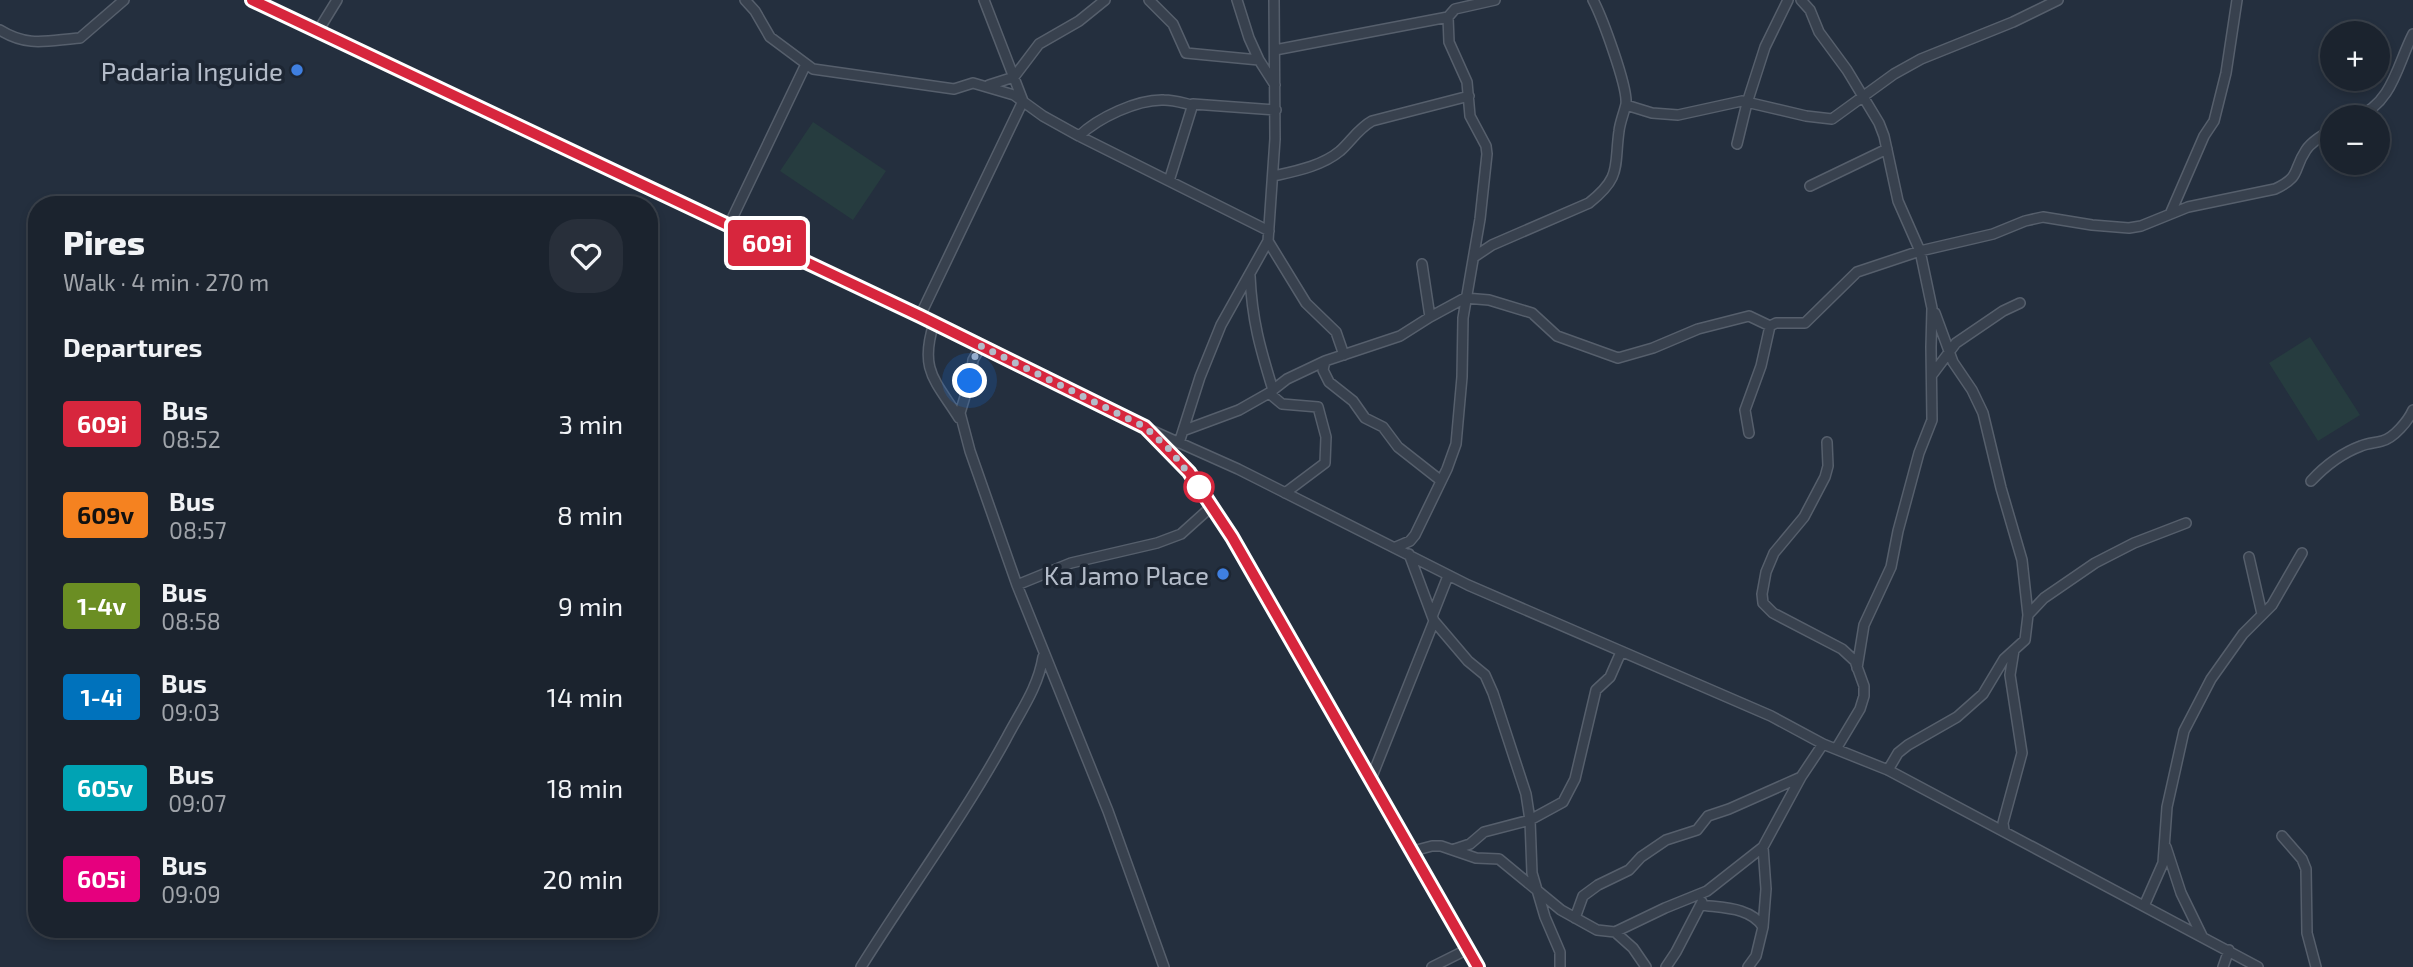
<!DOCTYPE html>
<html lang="en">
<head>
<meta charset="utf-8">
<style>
  body { margin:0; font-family:"Exo 2",sans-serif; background:#282f3a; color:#f1f3f6; height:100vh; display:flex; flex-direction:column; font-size:26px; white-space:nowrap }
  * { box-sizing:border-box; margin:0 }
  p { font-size:23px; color:#a0a4aa }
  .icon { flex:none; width:38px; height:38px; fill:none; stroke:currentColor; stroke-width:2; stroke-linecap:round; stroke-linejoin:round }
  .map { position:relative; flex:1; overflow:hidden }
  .side { position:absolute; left:28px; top:196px; width:630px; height:742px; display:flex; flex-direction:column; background:#1b232e; border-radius:28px; box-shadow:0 4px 10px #0003,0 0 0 2px #39404a }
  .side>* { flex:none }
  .badge { padding:0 14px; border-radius:5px; font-size:24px; line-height:46px }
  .tools { position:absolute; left:2320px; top:21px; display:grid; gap:14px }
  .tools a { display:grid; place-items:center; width:70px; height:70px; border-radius:50%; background:#1b232e; box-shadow:0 4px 10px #0003,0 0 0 2px #39404a; font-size:35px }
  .you { position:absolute; width:35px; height:35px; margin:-18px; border:5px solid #fff; border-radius:50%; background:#1a73e8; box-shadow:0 0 0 10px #1a73e833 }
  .map>.badge { position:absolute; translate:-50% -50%; box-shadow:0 0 0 4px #fff }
  h2 { padding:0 35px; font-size:26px; line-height:63px }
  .round { display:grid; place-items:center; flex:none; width:74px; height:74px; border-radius:28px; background:#282f3a }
  .summary { display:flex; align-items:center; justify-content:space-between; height:119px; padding:0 35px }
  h1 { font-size:33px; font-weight:800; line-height:52px }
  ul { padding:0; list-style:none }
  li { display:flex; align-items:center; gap:21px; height:91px; padding:0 35px }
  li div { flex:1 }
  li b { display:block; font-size:26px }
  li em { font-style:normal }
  li .badge { min-width:77px; font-weight:700; text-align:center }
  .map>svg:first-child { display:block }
</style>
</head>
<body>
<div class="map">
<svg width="2413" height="967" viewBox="0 0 2413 967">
  <rect width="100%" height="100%" fill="#242f3e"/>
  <path fill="#263c3f" d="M 813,122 L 886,171 L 853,220 L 780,171 Z
    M 2310,337 L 2360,415 L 2318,441 L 2269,363 Z"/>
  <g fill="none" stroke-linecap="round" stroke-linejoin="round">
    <g stroke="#565f6c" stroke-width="12">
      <path id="minor" d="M 252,0 L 920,316 L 1145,427 L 1170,450 L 1189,472 L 1232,537 L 1478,967
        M 745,0 L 755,11 L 770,37 L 813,69 L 954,89 L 973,83 L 1014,95 L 1043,116 L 1079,136 L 1269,231
        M 1149,0 L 1173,24 L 1186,53 L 1259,60 L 1275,85
        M 1237,0 L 1249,38 L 1259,60
        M 1801,0 L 1810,10 L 1819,32 L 1847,70 L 1879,123 L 1884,136 L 1898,201 L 1920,251 L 1932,308 L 1931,347 L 1932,420 L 1919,453 L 1898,531 L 1891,567 L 1864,625 L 1857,668
        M 0,30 C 29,48 49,40 80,38 L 124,0
        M 318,31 L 337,0
        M 1275,50 L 1448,17 L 1455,9 L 1495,0
        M 989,85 L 1014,77 L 1039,44 L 1079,21 L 1105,0
        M 1626,105 L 1652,113 L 1678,115 L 1742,101 L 1806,116 L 1832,119 L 1894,74 L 1921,59 L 2013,22 L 2058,0
        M 2357,117 C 2393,102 2397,65 2413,34
        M 1079,136 C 1098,118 1137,99 1164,100 C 1174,100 1183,103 1192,105
        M 1737,144 L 1747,103 L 1765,47 L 1788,0
        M 1274,176 C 1296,171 1322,166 1340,151 C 1351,141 1359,128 1372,121 L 1469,96
        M 1169,181 L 1193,104 L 1276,110
        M 1810,186 L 1887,149
        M 2171,212 L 2204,136 L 2214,121 L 2226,73 L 2237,0
        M 729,225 L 806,64
        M 1268,241 L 1306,303 L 1336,332 L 1344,355
        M 1474,257 L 1492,245 L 1589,203 C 1622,177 1614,167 1619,131 C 1620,122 1624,113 1626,104 C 1628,87 1602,17 1593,0
        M 1422,264 L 1430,317
        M 1250,276 C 1252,320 1260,348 1273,390
        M 1935,313 L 1953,362 L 1972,390 L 1983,413 L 2001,488 L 2022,560 L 2028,615
        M 920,316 L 1023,101 L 984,0
        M 934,323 C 919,370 935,380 959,418
        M 981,346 L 973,360 L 971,377 L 960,413 L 970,451 L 1017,585 L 1108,811 L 1164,967
        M 1325,361 L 1323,370 L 1329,382 L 1353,401 L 1365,418 L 1383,427 L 1398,447 L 1440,480
        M 1932,375 L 1956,343 L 2003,311 L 2020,303
        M 1269,393 L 1282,404 L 1318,407 L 1326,437 L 1325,463 L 1285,493
        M 1185,430 L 1239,410 L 1269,393 L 1287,379 L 1325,361 L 1400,336 L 1430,317 L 1465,298 L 1489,300 L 1532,313 L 1557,336 L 1618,358 L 1653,348 L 1698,329 L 1749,316 L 1770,326
        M 1153,431 L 1238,469 L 1468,585 L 1771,716 L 1823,744 L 1888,770 L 2258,967
        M 1749,433 L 1745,410 L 1761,366 L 1770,326 L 1776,323 L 1805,323 L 1857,272 L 1920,251 L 1993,234 L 2025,221 L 2043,217 L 2092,225 L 2129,228 L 2141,226 L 2188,207 L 2275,189 C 2302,176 2292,171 2306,150 C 2312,141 2323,135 2333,129
        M 1827,442 L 1828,466 L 1825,477 L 1804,517 L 1774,553 L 1766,572 L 1762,594 L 1763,603 L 1773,613 L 1842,649 L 1855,661 L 1864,686 L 1864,696 L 1860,709 L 1836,749
        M 1179,443 L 1200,377 L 1221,325 L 1268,241 L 1275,139 L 1274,0
        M 2311,481 C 2325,466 2342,453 2361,446 C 2368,443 2375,443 2382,441 C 2394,438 2408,421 2413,410
        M 1396,547 L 1410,541 L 1415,535 L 1447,469 L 1456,444 L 1462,377 L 1463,318 L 1480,219 L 1487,154 L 1486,146 L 1470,116 L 1467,82 L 1449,42 L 1448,17
        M 1409,554 L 1434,621 L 1468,661 L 1485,675 L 1493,693 L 1526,794 L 1530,820 L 1532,873 L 1545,917 L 1560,952 L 1560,967
        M 2249,557 L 2262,614
        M 1017,585 L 1071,563 L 1157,543 L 1181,534 L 1211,507
        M 1433,614 L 1448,576
        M 1888,770 L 1898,753 L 1908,745 L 1957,717 L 1983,694 L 2004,659 L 2025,640 L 2028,615 L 2044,598 L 2095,563 L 2134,543 L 2186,523
        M 1371,779 L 1434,621
        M 2004,830 L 2003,823 L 2022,753 L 2010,675 L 2014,650
        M 2282,836 L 2302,859 L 2306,869 L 2307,933 L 2316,967
        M 1763,847 L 1766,889 L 1763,927
        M 2166,847 L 2181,893 L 2202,936
        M 1455,849 L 1470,844 L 1484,832 L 1530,820 L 1563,802 L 1575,779 L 1596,690 L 1610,677 L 1621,652
        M 1413,851 L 1432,846 L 1441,846 L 1476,858 L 1499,859 L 1561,910 L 1597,930 L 1615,932 L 1665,908 L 1707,891 L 1763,847 L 1801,777 L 1823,744
        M 1701,905 C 1722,908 1751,907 1763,927 L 1756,956 L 1748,967
        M 2144,906 L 2163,863 L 2167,807 L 2184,731 L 2211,679 L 2243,634 L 2272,605 L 2302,553
        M 1575,918 L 1583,896 L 1598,885 L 1629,870 L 1641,857 L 1666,840 L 1697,830 L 1708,816 L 1729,809 L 1801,777
        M 1615,932 L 1633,948 L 1646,967
        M 861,967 C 909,890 962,819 1006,739 C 1020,712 1038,688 1043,657
        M 1432,967 L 1468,949
        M 1666,967 L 1676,952 L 1702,902
        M 2223,967 L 2229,950"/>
    </g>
    <use href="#minor" stroke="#38414e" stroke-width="9"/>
  </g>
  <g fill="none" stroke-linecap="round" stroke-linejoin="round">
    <g stroke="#fff" stroke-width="16">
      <path id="line" d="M 252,0 L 920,316 L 1145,427 L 1189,472 L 1232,537 L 1478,967"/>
    </g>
    <use href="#line" stroke="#d7263d" stroke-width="10"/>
    <path stroke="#b4bcc9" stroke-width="7" stroke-dasharray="0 12.6" d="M 970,381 L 973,360 L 981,346 L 1145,427 L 1170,450 L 1199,487"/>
  </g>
  <g fill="#3f7fe0" stroke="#1d2633" stroke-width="2.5">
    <circle cx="297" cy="70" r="7"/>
    <circle cx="1223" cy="574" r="7"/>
  </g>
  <circle fill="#fff" stroke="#d7263d" stroke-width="3.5" cx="1199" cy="487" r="14"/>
  <g text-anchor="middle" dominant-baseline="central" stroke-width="7" stroke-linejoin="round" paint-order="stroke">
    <g font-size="26" fill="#b4bcc9" stroke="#1d2633" text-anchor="end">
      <text x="283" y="70">Padaria Inguide</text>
      <text x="1209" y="574">Ka Jamo Place</text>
    </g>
  </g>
</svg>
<div class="tools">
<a>+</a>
<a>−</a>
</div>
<div class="you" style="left:970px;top:381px"></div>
<b class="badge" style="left:767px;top:243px;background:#d7263d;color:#fff">609i</b>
<section class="side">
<div class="summary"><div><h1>Pires</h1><p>Walk · 4 min · 270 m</p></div><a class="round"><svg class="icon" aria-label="heart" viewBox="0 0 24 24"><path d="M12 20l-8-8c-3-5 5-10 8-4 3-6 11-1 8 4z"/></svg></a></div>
<h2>Departures</h2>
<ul>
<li><span class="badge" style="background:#d7263d;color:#fff">609i</span><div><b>Bus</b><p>08:52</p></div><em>3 min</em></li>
<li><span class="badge" style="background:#f58220;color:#111">609v</span><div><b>Bus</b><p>08:57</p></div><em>8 min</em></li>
<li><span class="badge" style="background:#6b8e23;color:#fff">1-4v</span><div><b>Bus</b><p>08:58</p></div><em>9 min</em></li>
<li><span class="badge" style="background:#0072bc;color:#fff">1-4i</span><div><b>Bus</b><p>09:03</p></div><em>14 min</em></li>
<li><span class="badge" style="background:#00a3b4;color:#fff">605v</span><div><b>Bus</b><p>09:07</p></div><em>18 min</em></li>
<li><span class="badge" style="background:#e6007e;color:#fff">605i</span><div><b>Bus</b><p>09:09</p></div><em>20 min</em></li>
</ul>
</section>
</div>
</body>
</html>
